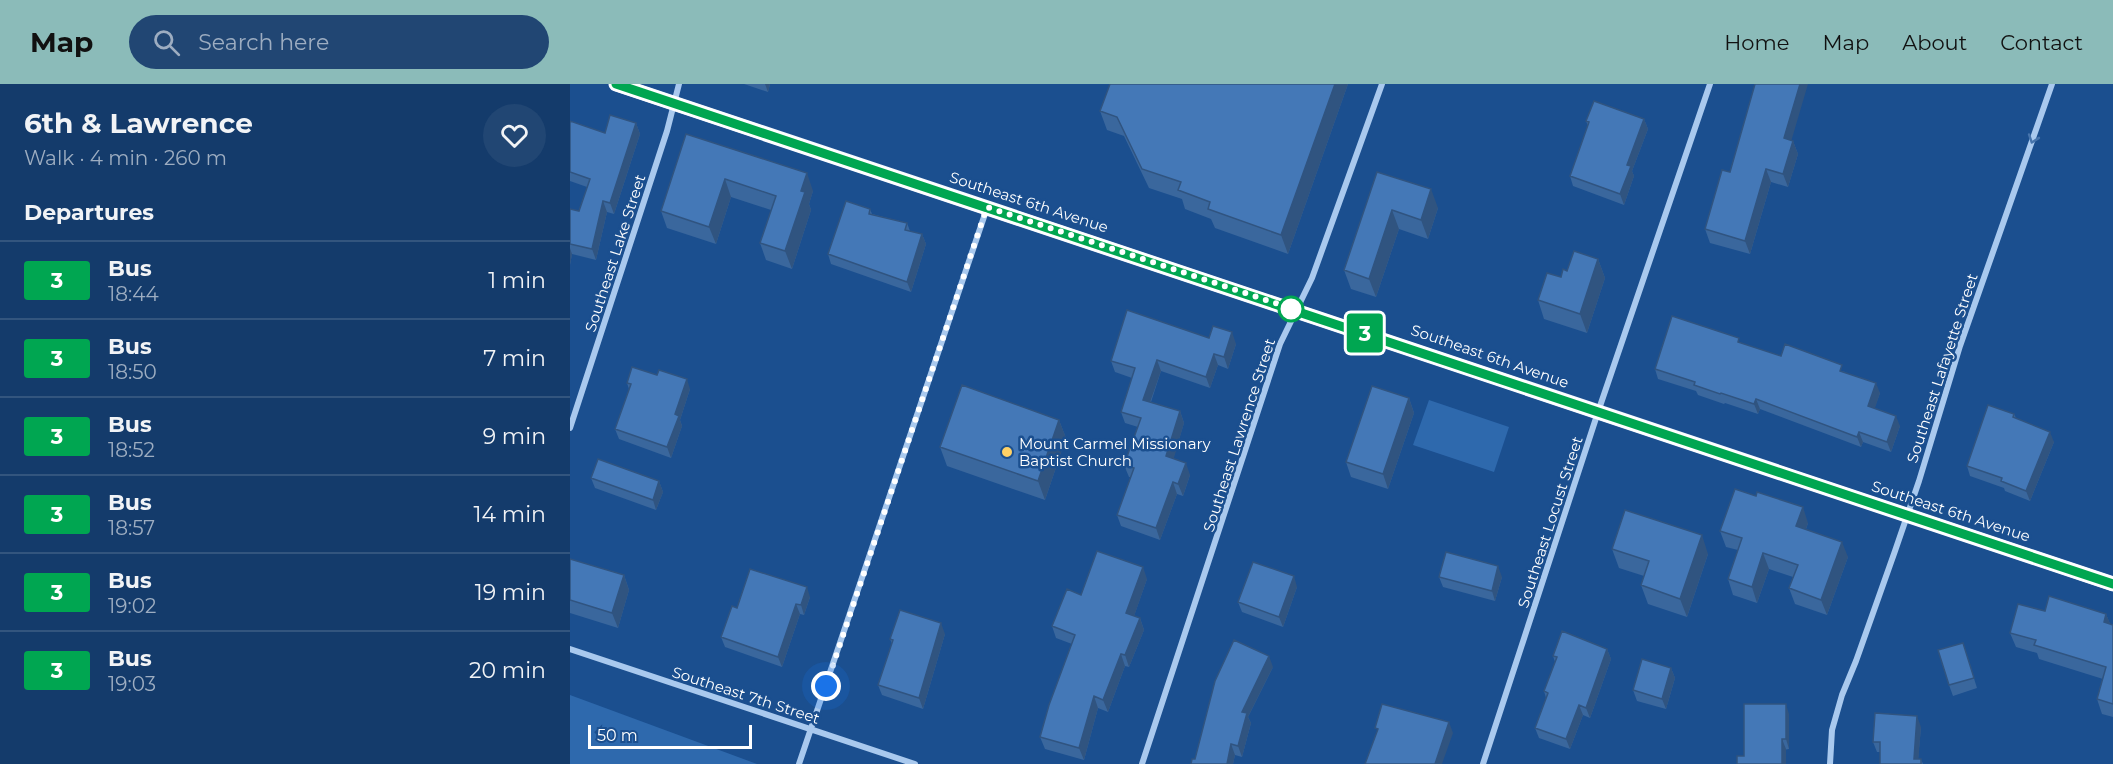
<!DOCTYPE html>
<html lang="en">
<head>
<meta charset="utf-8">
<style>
  body { margin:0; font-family:Montserrat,sans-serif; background:#214673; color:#f1f3f6; height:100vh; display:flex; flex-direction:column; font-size:22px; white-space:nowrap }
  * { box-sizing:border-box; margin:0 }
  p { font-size:20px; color:#9dadc1 }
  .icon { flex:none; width:33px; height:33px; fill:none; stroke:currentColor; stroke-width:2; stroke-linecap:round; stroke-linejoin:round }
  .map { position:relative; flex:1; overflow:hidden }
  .panel { display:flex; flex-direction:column; background:#143b6b; width:570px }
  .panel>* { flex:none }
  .badge { padding:0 12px; border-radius:4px; font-size:21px; line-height:39px }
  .scale { position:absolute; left:18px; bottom:15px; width:164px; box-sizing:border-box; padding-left:6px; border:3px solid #fff; border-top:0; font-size:16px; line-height:21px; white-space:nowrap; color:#fff; -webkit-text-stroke:4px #1b4f8f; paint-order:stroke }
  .you { position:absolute; width:30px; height:30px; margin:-15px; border:4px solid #fff; border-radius:50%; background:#1a73e8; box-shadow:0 0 0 9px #1a73e833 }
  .map>.badge { position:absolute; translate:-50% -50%; box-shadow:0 0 0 3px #fff }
  h2 { padding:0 24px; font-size:22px; line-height:54px }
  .round { display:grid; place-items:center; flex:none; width:63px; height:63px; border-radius:32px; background:#214673 }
  .overview { display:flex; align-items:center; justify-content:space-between; height:102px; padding:0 24px }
  h1 { font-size:28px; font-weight:700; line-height:45px }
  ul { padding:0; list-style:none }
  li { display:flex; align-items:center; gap:18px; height:78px; padding:0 24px; border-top:2px solid #33557e }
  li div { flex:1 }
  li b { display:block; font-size:22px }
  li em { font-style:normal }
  li .badge { min-width:66px; font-weight:700; text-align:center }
  header { display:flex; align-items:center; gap:36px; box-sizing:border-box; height:84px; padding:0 30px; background:#8bbbb9; color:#111 }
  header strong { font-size:28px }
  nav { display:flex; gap:33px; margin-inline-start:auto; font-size:21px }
  .search { width:420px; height:54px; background:#214673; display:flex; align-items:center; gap:15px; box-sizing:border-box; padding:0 21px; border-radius:33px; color:#9dadc1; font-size:22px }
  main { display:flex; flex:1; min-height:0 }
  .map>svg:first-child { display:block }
</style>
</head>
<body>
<header>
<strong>Map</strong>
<div class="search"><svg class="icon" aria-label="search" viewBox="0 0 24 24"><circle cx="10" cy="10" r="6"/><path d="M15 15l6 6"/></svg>Search here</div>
<nav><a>Home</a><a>Map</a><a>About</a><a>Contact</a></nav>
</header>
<main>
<section class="panel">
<div class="overview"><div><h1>6th &amp; Lawrence</h1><p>Walk · 4 min · 260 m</p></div><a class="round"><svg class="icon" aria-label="heart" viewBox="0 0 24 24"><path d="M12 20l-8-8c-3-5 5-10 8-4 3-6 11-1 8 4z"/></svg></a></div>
<h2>Departures</h2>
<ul>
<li><span class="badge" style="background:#00a651;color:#fff">3</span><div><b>Bus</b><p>18:44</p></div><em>1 min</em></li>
<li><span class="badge" style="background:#00a651;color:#fff">3</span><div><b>Bus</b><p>18:50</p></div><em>7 min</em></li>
<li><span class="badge" style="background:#00a651;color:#fff">3</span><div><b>Bus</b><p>18:52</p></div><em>9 min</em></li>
<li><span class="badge" style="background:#00a651;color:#fff">3</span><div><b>Bus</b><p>18:57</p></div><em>14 min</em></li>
<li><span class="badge" style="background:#00a651;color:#fff">3</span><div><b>Bus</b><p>19:02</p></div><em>19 min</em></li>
<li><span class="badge" style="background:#00a651;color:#fff">3</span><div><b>Bus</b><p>19:03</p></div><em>20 min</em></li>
</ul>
</section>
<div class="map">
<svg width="1543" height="680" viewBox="0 0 1543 680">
  <rect width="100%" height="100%" fill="#1b4f8f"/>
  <path fill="#2e69ad" d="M 859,316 L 939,343 L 924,388 L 843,361 Z
    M 0,611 L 187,680 L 0,680 Z"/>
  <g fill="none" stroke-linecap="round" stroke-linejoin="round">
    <path stroke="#a9c9ee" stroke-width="6" d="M 0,344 L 97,47 L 109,0
      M 0,565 L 345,680
      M 229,680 L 417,124
      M 572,680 L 710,260 L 742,194 L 812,0
      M 913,680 L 1028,328 L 1140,0
      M 1260,680 L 1262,646 L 1272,611 L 1286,577 L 1325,467 L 1349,397 L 1390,262 L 1482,0"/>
    <path stroke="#f0f6ff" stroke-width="15" d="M 46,0 L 1543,500"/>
  </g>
  <path fill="#3a679d" d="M 174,0 L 200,0 L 198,8 Z
    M 540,0 L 778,0 L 718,170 L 645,144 L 641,135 L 615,125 L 612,115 L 579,104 L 554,52 L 537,46 L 530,27 Z
    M 1074,35 L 1078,45 L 1062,87 L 1064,92 L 1054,121 L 1003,102 L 1000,92 L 1018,42 L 1016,37 Z
    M 0,37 L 35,49 L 66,39 L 70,50 L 44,130 L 37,128 L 26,176 L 2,170 L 0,181 L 0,125 L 9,127 L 17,103 L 0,97 Z
    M 116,50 L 243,107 L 239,120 L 241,126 L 222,185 L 196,176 L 190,159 L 201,126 L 161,113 L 146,160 L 97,144 L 91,127 Z
    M 1222,57 L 1223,57 L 1228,70 L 1218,103 L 1201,98 L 1180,170 L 1140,159 L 1135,145 L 1160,88 Z
    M 807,88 L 868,124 L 858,155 L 829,145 L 806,213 L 781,205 L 774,186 Z
    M 300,125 L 302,130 L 337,139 L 340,147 L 352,150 L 356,160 L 341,208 L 261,180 L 258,170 Z
    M 1028,175 L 1035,194 L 1017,249 L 974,235 L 968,216 L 997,187 Z
    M 639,254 L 666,260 L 658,285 L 648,281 L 640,304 L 591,287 L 581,318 L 610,327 L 614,339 L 603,375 L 620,391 L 613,412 L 607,410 L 590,456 L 551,442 L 547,431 L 561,393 L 559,393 L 554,381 L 568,343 L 555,339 L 551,328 L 562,294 L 545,288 L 541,277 Z
    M 1171,259 L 1211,272 L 1275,288 L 1310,309 L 1304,325 L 1330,342 L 1321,368 L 1293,358 L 1291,363 L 1190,325 L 1188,330 L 1155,319 L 1154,320 L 1128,311 L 1126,307 L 1088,295 L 1085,285 Z
    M 57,299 L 120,305 L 110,336 L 112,342 L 101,374 L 49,355 L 45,345 L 59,305 Z
    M 839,314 L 844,329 L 818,405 L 781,393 L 776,378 Z
    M 1444,330 L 1446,334 L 1484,358 L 1460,417 L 1435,407 L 1434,404 L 1400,392 L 1397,382 Z
    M 489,336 L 496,354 L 475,416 L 377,382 L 370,363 Z
    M 21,394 L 89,397 L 93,408 L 86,426 L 25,404 Z
    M 1238,439 L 1236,445 L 1278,473 L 1257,531 L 1225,520 L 1219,504 L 1223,493 L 1199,485 L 1187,519 L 1163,511 L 1158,495 L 1168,466 L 1156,463 L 1150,447 Z
    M 1042,465 L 1138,470 L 1117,533 L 1078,520 L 1071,501 L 1074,492 L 1049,484 Z
    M 0,475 L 54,491 L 59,506 L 48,544 L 0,529 Z
    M 869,493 L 932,493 L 925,517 L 873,503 Z
    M 577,495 L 564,532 L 570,534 L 574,546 L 559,583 L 555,582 L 538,628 L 528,624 L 514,676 L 475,665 L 470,653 L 502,560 L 486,554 L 482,542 L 511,511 Z
    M 727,503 L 713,543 L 672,528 L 668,518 Z
    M 240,513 L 234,531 L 230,530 L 212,583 L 155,563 L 151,553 L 167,524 Z
    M 1475,527 L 1536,530 L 1540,540 L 1543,541 L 1543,633 L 1532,630 L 1527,615 L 1533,595 L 1469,575 L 1467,569 L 1446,563 L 1440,549 Z
    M 375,550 L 353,625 L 312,611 L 308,601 L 322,560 L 320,555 Z
    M 1037,565 L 1041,575 L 1020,634 L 1013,631 L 1000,665 L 969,654 L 965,644 L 976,614 L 974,607 L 985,578 L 983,572 Z
    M 1396,569 L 1407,604 L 1383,612 L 1379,601 Z
    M 703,583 L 678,633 L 681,639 L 672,673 L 665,671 L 663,680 L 621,680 Z
    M 1101,584 L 1105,594 L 1096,625 L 1067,617 L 1063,606 Z
    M 1219,630 L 1219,665 L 1174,672 Z
    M 1351,643 L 1348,675 L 1351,675 L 1353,680 L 1310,680 L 1310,668 L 1307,668 L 1303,658 Z"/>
  <path fill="#305480" d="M 195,0 L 200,0 L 198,8 Z
    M 765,0 L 778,0 L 718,170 L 711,151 Z
    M 1230,0 L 1238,0 L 1218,68 L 1214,54 Z
    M 1074,35 L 1078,45 L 1062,87 L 1064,92 L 1054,121 L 1050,110 L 1057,81 Z
    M 66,39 L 70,50 L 44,130 L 40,119 Z
    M 1223,57 L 1228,70 L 1218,103 L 1213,90 Z
    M 1196,85 L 1201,98 L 1180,170 L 1175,157 Z
    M 237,89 L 243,107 L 239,120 L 241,126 L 222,185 L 215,167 L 231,107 Z
    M 155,95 L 161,113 L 146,160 L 139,143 Z
    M 861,105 L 868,124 L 858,155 L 851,136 Z
    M 33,117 L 37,128 L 26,176 L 22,165 Z
    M 822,126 L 829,145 L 806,213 L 799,195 Z
    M 352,150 L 356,160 L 341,208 L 337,198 Z
    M 0,164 L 2,170 L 0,181 Z
    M 1028,175 L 1035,194 L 1017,249 L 1010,230 Z
    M 662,248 L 666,260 L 658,285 L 654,273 Z
    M 644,270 L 648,281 L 640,304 L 636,293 Z
    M 587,276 L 591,287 L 577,327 L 573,316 Z
    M 117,295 L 120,305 L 110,336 L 112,342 L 101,374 L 97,363 L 105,330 Z
    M 1306,299 L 1310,309 L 1302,333 L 1298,322 Z
    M 839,314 L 844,329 L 818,405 L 813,390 Z
    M 1186,315 L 1190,325 L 1188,330 L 1184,320 Z
    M 610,327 L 614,339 L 601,384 L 596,372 Z
    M 1326,332 L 1330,342 L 1321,368 L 1317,358 Z
    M 489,336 L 496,354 L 475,416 L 468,397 Z
    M 1289,348 L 1293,358 L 1291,363 L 1287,353 Z
    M 1480,348 L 1484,358 L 1460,417 L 1456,407 Z
    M 616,379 L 620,391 L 613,412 L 608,400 Z
    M 89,397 L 93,408 L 86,426 L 83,416 Z
    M 603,398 L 607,410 L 590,456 L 586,444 Z
    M 1233,423 L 1238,439 L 1232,457 L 1226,442 Z
    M 1132,451 L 1138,470 L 1117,533 L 1110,515 Z
    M 1272,458 L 1278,473 L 1257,531 L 1251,516 Z
    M 1193,469 L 1199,485 L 1187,519 L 1182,503 Z
    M 928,482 L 932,493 L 925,517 L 922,507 Z
    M 573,483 L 577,495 L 561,541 L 556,529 Z
    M 54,491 L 59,506 L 48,544 L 42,529 Z
    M 724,492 L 727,503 L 713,543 L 709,533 Z
    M 237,503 L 240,513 L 234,531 L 231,521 Z
    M 226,520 L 230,530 L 212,583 L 208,573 Z
    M 1536,530 L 1542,544 L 1534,538 Z
    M 570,534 L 574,546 L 559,583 L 555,571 Z
    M 371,539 L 375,550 L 353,625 L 349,614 Z
    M 1037,565 L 1041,575 L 1020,634 L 1016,624 Z
    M 551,570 L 555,582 L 538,628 L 533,616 Z
    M 699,572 L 703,583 L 678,633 L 681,639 L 672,673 L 668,662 L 672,628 Z
    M 1101,584 L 1105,594 L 1096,625 L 1092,615 Z
    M 524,612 L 528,624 L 514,676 L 509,664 Z
    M 1216,620 L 1219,630 L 1219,665 L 1216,655 Z
    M 1009,621 L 1013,631 L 1000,665 L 996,655 Z
    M 1347,632 L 1351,643 L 1348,680 L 1344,675 Z
    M 879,638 L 883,649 L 872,680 L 865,680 Z
    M 1212,655 L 1216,665 L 1216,680 L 1212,680 Z
    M 661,660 L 665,671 L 663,680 L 657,680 Z"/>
  <path fill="#4478b7" stroke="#305480" stroke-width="1.5" d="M 540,0 L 765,0 L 711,151 L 638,125 L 640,118 L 608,106 L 611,98 L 572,85 L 547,33 L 530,27 Z
    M 1185,0 L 1230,0 L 1214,54 L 1223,57 L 1213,90 L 1196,85 L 1175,157 L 1135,145 L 1152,86 L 1160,88 Z
    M 1024,17 L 1074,35 L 1057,81 L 1061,82 L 1050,110 L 1000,92 L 1019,38 L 1016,37 Z
    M 40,31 L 66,39 L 40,119 L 33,117 L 22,165 L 0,160 L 0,125 L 9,127 L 20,95 L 0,88 L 0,37 L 35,49 Z
    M 116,50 L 237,89 L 231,107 L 235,108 L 215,167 L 190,159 L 206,112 L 155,95 L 139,143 L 91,127 Z
    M 807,88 L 861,105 L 851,136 L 822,126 L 799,195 L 774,186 Z
    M 276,117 L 300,125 L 299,130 L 337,139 L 335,146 L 352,150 L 337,198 L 258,170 Z
    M 1004,167 L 1028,175 L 1010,230 L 968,216 L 977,189 L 991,193 L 993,185 L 997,187 Z
    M 557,226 L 639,254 L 643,242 L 662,248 L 654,273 L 644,270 L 636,293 L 587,276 L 573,316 L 610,327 L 596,372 L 616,379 L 608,400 L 603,398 L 586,444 L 547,431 L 564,384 L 554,381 L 571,334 L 551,328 L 565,284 L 541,277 Z
    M 1102,232 L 1169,254 L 1168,258 L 1211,272 L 1215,260 L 1272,281 L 1270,287 L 1306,299 L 1298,322 L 1326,332 L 1317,358 L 1289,348 L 1287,353 L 1186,315 L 1184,320 L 1151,309 L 1150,310 L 1124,301 L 1125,298 L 1085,285 Z
    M 62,283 L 87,291 L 89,286 L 117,295 L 105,330 L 109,332 L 97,363 L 45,345 L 61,300 L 57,299 Z
    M 392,301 L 489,336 L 468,397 L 370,363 Z
    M 802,302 L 839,314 L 813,390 L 776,378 Z
    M 1418,321 L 1444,330 L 1443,333 L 1480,348 L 1456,407 L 1431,397 L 1432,394 L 1397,382 Z
    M 28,375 L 89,397 L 83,416 L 21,394 Z
    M 1165,405 L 1186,412 L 1187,408 L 1233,423 L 1226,442 L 1272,458 L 1251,516 L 1219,504 L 1228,481 L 1193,469 L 1182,503 L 1158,495 L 1172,454 L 1150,447 Z
    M 1055,426 L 1132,451 L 1110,515 L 1071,501 L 1079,477 L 1042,465 Z
    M 527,467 L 573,483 L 556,529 L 570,534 L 555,571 L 551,570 L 533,616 L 524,612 L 509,664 L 470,653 L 479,621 L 505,551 L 482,542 L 497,505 L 511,511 Z
    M 876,468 L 928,482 L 922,507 L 869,493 Z
    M 0,475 L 54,491 L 42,529 L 0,516 Z
    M 683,478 L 724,492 L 709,533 L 668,518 Z
    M 180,485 L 237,503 L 231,521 L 226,520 L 208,573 L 151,553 L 162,522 L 167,524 Z
    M 1479,512 L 1536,530 L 1534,538 L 1543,541 L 1543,620 L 1527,615 L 1536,583 L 1464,561 L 1466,556 L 1440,549 L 1448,520 L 1475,527 Z
    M 330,526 L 371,539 L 349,614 L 308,601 L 323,556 L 320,555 Z
    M 992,547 L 1037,565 L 1016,624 L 1009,621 L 996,655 L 965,644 L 978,609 L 974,607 L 987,573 L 983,572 Z
    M 664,556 L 699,572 L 672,628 L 677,629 L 668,662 L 661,660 L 657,680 L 621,680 L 622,675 L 625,675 L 645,597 Z
    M 1393,559 L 1404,594 L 1379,601 L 1368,566 Z
    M 1072,575 L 1101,584 L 1092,615 L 1063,606 Z
    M 812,620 L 879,638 L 865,680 L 795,680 L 808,645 L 805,644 Z
    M 1174,620 L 1216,620 L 1216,655 L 1212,655 L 1212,680 L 1167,680 L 1167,672 L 1174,672 Z
    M 1305,629 L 1347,632 L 1344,675 L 1351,675 L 1351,680 L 1310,680 L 1310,658 L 1303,658 Z"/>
  <defs><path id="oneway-chevron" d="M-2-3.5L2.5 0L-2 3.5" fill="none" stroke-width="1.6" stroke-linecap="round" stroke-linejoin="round" transform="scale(1.5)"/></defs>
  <use stroke="#4674ac" href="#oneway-chevron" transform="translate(1463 55) rotate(109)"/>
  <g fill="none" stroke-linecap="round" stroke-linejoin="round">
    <g stroke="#fff" stroke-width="14">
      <path id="line" d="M 46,0 L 1543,500"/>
    </g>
    <use href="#line" stroke="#00a651" stroke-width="9"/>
    <path stroke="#fff" stroke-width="6" stroke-dasharray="0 10.8" d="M 256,602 L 417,123 L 726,226 L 721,225"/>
  </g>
  <circle fill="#fff" stroke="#00a651" stroke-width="3" cx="721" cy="225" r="12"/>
  <circle fill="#ffd166" stroke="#1b4f8f" stroke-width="2" cx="437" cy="368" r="6"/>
  <g text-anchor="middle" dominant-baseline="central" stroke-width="5" stroke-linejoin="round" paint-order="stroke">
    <g font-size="15" fill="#fff" stroke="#1b4f8f">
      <text transform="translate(459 118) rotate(18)">Southeast 6th Avenue</text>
      <text transform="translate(45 169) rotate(-72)">Southeast Lake Street</text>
      <text transform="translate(920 272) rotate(19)">Southeast 6th Avenue</text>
      <text transform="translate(1372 284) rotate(-72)">Southeast Lafayette Street</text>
      <text transform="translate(669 351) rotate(-72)">Southeast Lawrence Street</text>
      <text transform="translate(1381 427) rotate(18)">Southeast 6th Avenue</text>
      <text transform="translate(980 438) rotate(-72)">Southeast Locust Street</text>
      <text transform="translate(176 611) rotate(18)">Southeast 7th Street</text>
    </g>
    <g font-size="15" fill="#fff" stroke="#1b4f8f" text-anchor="start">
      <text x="449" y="359">Mount Carmel Missionary<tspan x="449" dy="17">Baptist Church</tspan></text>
    </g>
  </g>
</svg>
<div class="scale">50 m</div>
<div class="you" style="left:256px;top:602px"></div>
<b class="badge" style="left:795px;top:249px;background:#00a651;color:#fff">3</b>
</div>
</main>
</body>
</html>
